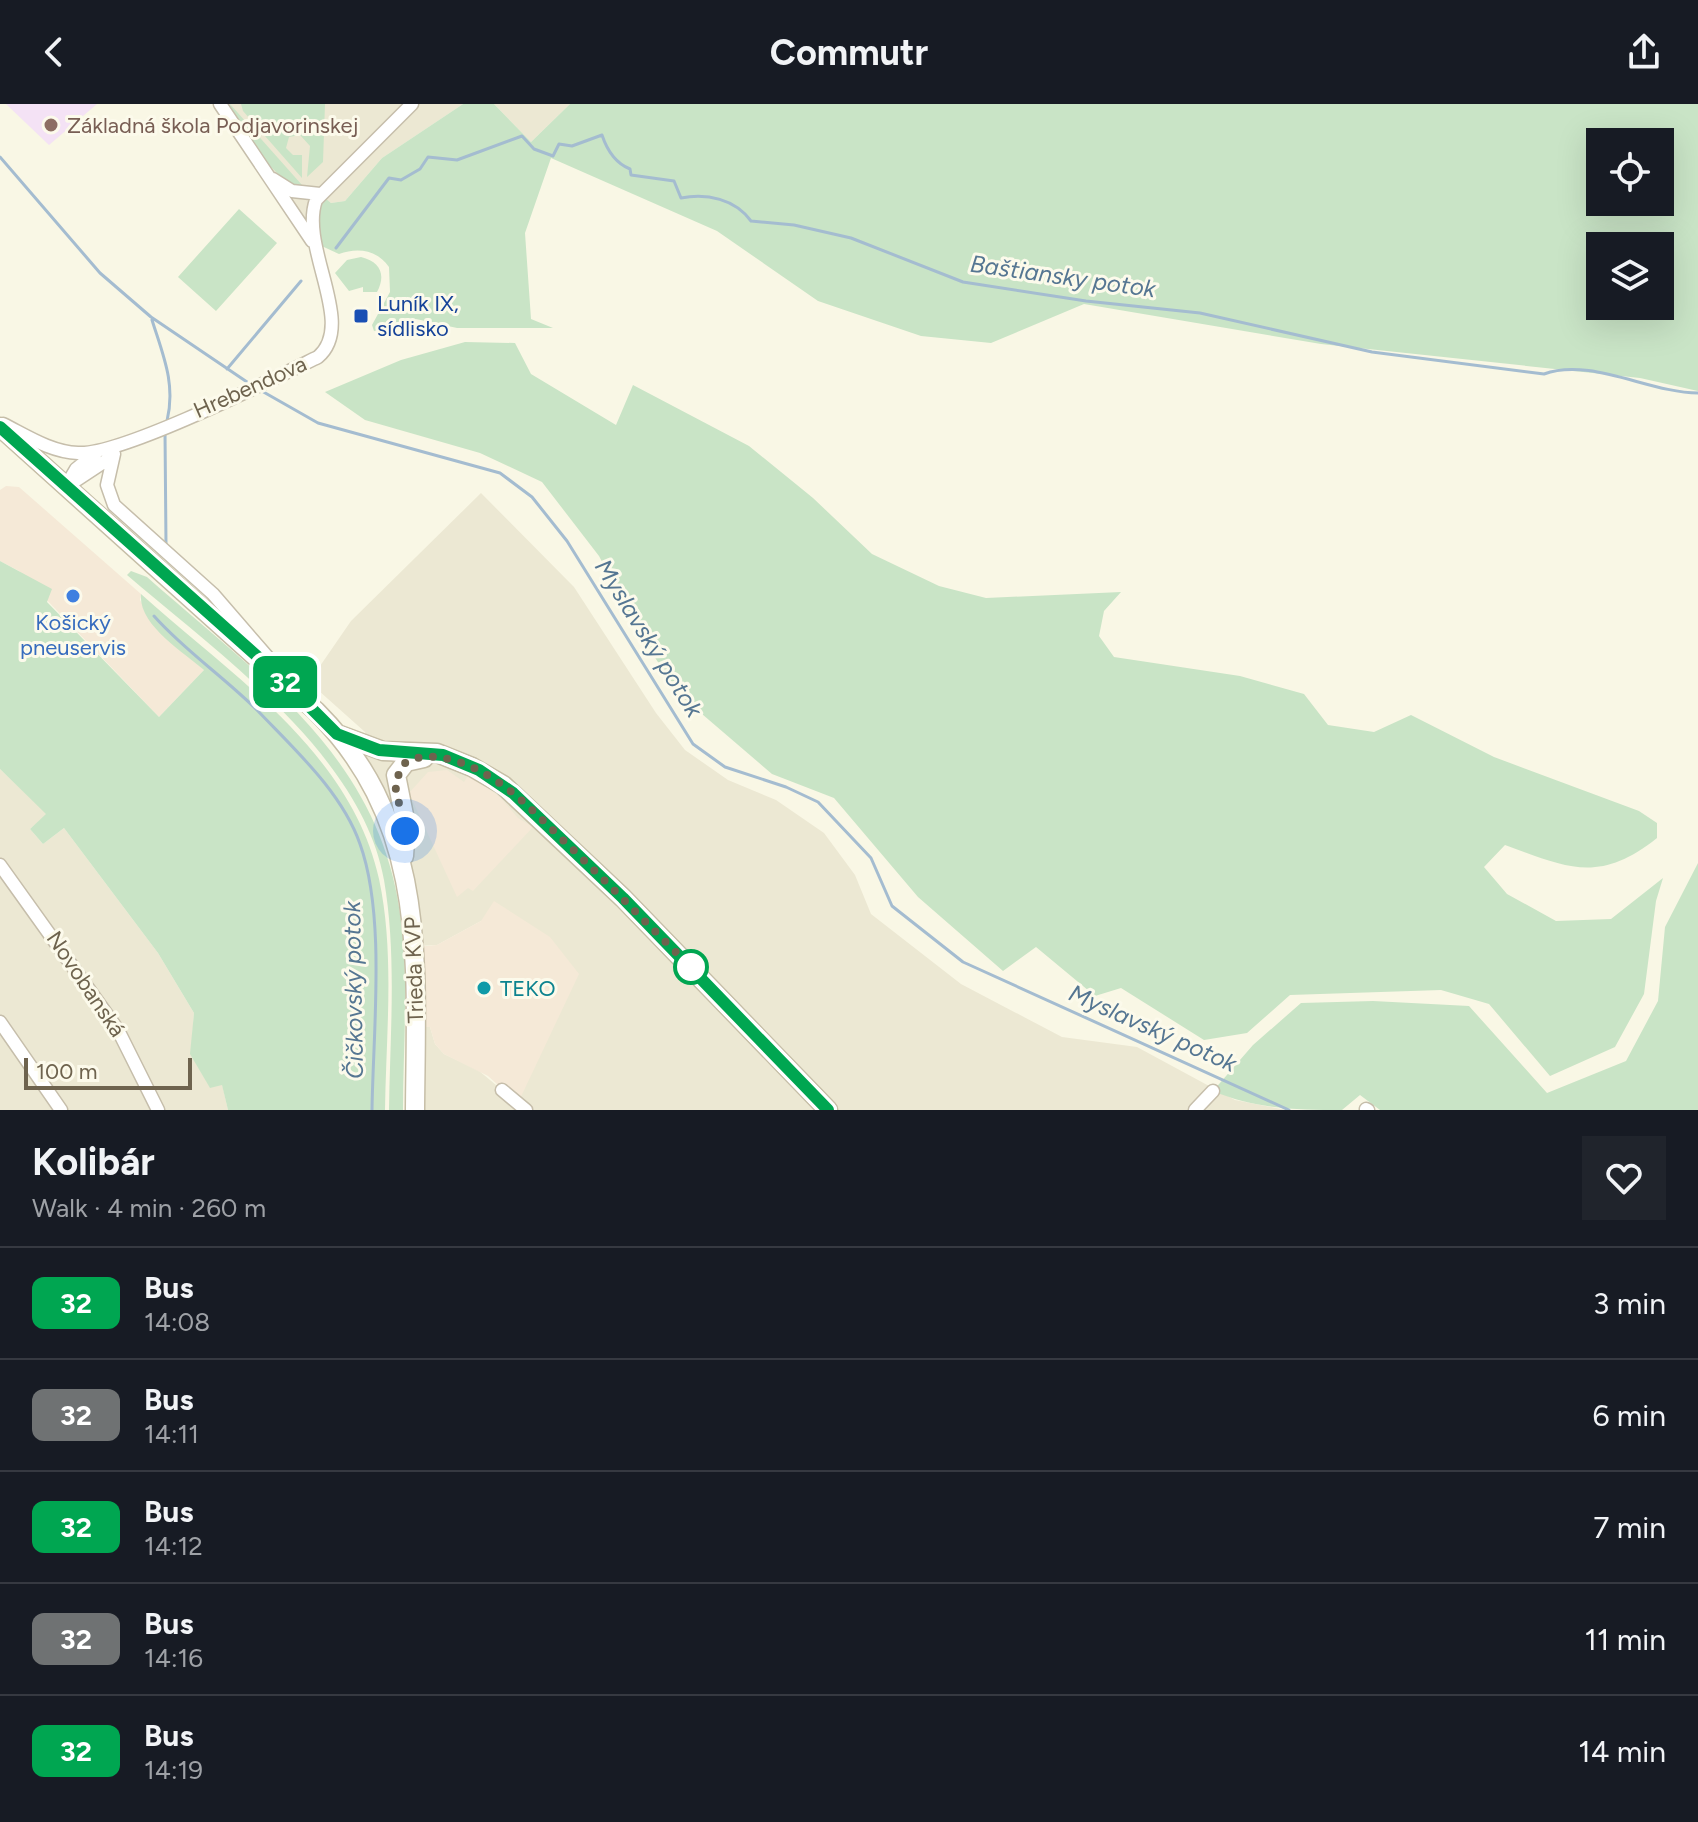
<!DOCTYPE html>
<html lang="en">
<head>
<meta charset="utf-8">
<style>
  body { margin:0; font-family:Figtree,sans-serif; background:#20242c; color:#f1f3f6; height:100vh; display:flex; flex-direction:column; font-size:30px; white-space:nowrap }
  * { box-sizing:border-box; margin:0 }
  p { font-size:26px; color:#9ea1a6 }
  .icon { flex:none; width:44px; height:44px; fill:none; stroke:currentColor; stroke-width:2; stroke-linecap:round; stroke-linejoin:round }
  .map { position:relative; height:1006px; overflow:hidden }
  .panel { display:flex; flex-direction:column; background:#171b24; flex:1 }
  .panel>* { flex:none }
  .badge { padding:0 16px; border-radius:12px; font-size:28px; line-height:52px }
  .tools { position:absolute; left:1586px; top:24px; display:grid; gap:16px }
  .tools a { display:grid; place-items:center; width:88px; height:88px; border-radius:0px; background:#171b24; box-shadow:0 8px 32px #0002; font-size:40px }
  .scale { position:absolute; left:24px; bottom:20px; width:168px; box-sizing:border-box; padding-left:8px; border:4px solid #6e634e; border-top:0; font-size:22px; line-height:28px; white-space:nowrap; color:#6e634e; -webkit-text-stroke:6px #fcfaeb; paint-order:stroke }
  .you { position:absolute; width:40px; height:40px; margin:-20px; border:6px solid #fff; border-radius:50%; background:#1a73e8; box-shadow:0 0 0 12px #1a73e833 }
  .map>.badge { position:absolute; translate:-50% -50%; box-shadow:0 0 0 4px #fff }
  .round { display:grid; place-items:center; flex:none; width:84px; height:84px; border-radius:0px; background:#20242c }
  .summary { display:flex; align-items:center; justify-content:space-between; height:136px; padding:0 32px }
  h1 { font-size:38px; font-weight:700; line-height:60px }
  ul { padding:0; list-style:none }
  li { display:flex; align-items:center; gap:24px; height:112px; padding:0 32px; border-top:2px solid #363941 }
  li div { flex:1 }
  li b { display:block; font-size:30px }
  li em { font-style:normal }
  li .badge { min-width:88px; font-weight:700; text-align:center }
  header { display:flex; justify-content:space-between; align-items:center; height:104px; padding:0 32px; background:#171b24; font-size:36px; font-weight:700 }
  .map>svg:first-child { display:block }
</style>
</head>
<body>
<header><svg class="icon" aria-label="back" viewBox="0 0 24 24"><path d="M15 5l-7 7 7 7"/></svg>Commutr<svg class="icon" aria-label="share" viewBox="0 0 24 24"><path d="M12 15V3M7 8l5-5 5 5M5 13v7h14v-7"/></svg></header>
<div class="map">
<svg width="1698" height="1006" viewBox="0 0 1698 1006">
  <rect width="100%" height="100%" fill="#f9f7e5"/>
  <path fill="#ece8d3" d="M 220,0 L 463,0 L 382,54 L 345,97 L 331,99 L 320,91 L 313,138 Z
    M 494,0 L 570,0 L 531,38 Z
    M 481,389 L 574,483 L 656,609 L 685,646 L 728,676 L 776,696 L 824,729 L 855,771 L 871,810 L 961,880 L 1062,933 L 1137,943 L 1235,996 L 1286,1006 L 415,1006 L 416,923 L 430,923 L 435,940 L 444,950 L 478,966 L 502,986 L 481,817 L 437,841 L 416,842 L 405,767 L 339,631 L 370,642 L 365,628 L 309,578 L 351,517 Z
    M 0,665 L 47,710 L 30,725 L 43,740 L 64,724 L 158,849 L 194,909 L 191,951 L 210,983 L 222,980 L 228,1006 L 0,1006 Z"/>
  <path fill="#f5e9d7" d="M 6,382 L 19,383 L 141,490 L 140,496 L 154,521 L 204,566 L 159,613 L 19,467 L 0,457 L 0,386 Z
    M 447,666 L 464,678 L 469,670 L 500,693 L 518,714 L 533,723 L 473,787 L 468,784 L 457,793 L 409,689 L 428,668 Z
    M 494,797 L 550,833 L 579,870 L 518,999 L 488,972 L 444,950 L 435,940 L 430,923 L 416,923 L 416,843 L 437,841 L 481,817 Z"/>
  <path fill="#f4e2f5" d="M 6,0 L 97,0 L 49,41 Z"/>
  <path fill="#c9e4c6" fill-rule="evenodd" d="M 230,0 L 302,81 L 300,83 C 278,79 233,22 230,0 Z
    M 241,0 L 325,0 L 323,58 L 307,73 L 310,42 L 300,31 L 289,33 L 286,44 L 293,51 L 302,51 L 302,74 L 243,7 Z
    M 463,0 L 494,0 L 531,38 L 570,0 L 1698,0 L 1698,287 L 1640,274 L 1321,240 L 1084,200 L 991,239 L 921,232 L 818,197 L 717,127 L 551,54 L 525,129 L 531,215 L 553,224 L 457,224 L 416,215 L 374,227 L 372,221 L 390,188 L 389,163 C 377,146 358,143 339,150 L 313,138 L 320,90 L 331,99 L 345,97 L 382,54 ZM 1600,38 L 1660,38 L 1660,98 L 1600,98 ZM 1600,142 L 1660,142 L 1660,202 L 1600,202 Z
    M 239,105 L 277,139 L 216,207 L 178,173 Z
    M 361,153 C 381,158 386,171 377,188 L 363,188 L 363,183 L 349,187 L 335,169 L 347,156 Z
    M 465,238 L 515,239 L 531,270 L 616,321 L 633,281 L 749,342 L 813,394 L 872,450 L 939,482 L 986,494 L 1121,488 L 1104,507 L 1099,532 L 1114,553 L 1240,572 L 1304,590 L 1328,621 L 1374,628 L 1411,611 L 1494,653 L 1639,707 L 1657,719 L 1657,734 C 1599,780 1568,764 1505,741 L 1484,763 L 1507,790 L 1556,817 L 1611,815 L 1663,774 L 1656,797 L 1644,890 L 1615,943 L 1550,972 L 1489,900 L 1441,886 L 1290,891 L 1247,929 L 1204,936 L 1121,884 L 1095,892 L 1036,843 L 1003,867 L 918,793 L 834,694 L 772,670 L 681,592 L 643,536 L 599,452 L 542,378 L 480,349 L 365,316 L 325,288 L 401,256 Z
    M 0,457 L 52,485 L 47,498 L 159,613 L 204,566 C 184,548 138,521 141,490 C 232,572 351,648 379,775 C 395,849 386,931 385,1006 L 228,1006 L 222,981 L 210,984 L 190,950 L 194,909 L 158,849 L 64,724 L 43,740 L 30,725 L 46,710 L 0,665 Z
    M 131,467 L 147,473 C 261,574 382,654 401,817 C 409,879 403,944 403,1006 L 389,1006 C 390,930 397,851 384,776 C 362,651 218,549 127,471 Z
    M 1698,759 L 1698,1006 L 1380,1006 L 1360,991 L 1342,1006 C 1298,1006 1255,1005 1213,987 L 1253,941 L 1301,899 L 1373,897 L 1469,902 L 1547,989 L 1626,957 L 1658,897 L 1665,823 Z"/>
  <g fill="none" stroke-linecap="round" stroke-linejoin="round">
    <path stroke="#a4bcd0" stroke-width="3" d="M 0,53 L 100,169 L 151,213 L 250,280
      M 336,144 L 389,74 L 401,76 L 420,65 L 428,53 L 457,56 L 522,32 L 534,45 L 553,52 L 559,40 L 572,42 L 602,31 C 607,46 615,59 630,65 L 631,71 L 674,77 L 681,94 C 707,89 735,95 751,117 L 794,121 L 851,134 L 963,178 L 1086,197 L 1200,209 L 1372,248 L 1544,270 C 1590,253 1650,289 1698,289
      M 152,216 C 163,251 176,280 167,317
      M 227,265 L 301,177
      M 260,286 L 318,319 L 500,369 L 532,393 L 567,437 L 693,640 L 725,663 L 786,683 L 818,698 L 871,754 L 892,802 L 963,858 L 1289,1006
      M 165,328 L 166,440
      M 154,512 C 184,546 224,573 257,606 C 294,645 342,688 360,740 C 386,812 373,928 372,1006"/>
    <g stroke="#c6beab" stroke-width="15">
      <path id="street" d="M 220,0 L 312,137
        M 273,75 L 292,87 L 320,90
        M 3,320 C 27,332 51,348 78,349 C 120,352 273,275 318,253 C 357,220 299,144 316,96 L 412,0
        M 114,350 L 107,381 L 114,401 L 213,490 L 271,557
        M 66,382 L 76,365 L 96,349
        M 66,383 L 113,352
        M 0,761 L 118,926 L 158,1006
        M 0,918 L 61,1006
        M 502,986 L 526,1006
        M 1366,1005 L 1368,1006
        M 1195,1006 L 1213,987"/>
    </g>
    <g stroke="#c6bea7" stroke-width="21">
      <path id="secondary" d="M 0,323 L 316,607 C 429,720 416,860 415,1006
        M 340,631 L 383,647 L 437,649 L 472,663 L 503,681 L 623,794 L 828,1006
        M 404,752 L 406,721 L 396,671 L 406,658 L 424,654"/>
    </g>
    <use href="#street" stroke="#fff" stroke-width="12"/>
    <use href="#secondary" stroke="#fff" stroke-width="18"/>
  </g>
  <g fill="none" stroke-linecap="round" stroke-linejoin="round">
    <g stroke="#fff" stroke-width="18">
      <path id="line" d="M 0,323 L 277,570 L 337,630 L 379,646 L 443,651 L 479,666 L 513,689 L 623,794 L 828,1006"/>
    </g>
    <use href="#line" stroke="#00a651" stroke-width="12"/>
    <path stroke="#6e634e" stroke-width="8" stroke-dasharray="0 14.4" d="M 405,727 L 395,681 L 402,661 C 427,643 466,658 489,672 C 517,689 540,714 564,737 C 607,778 648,821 691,863"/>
  </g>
  <circle fill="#8d6e63" stroke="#fcfaeb" stroke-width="3" cx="51" cy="21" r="8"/>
  <rect fill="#1a4fb4" stroke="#fcfaeb" stroke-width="3" x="353" y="204" width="16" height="16" rx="4"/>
  <circle fill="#3f7fe0" stroke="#fcfaeb" stroke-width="3" cx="73" cy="492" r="8"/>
  <circle fill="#fff" stroke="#00a651" stroke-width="4" cx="691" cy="863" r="16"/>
  <circle fill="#0f9aa8" stroke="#fcfaeb" stroke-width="3" cx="484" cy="884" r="8"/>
  <g text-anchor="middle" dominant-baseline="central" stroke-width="6" stroke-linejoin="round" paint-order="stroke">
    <g font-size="22" fill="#785e54" stroke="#fcfaeb" text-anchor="start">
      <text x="67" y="21">Základná škola Podjavorinskej</text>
    </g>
    <g font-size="22" fill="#164399" stroke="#fcfaeb" text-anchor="start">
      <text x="377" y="199">Luník IX,<tspan x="377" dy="25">sídlisko</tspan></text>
    </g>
    <g font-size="22" fill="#6e634e" stroke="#fcfaeb">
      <text transform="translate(250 283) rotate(-24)">Hrebendova</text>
      <text transform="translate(414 866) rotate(-92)">Trieda KVP</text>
      <text transform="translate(86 880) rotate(56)">Novobanská</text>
    </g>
    <g font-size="22" fill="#366cbe" stroke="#fcfaeb">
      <text x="73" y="518">Košický<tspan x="73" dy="25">pneuservis</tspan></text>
    </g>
    <g font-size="22" fill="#0d838f" stroke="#fcfaeb" text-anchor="start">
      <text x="500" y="884">TEKO</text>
    </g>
    <g font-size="24" font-style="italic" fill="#557692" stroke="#fcfaeb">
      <text transform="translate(1063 172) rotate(8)">Baštiansky potok</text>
      <text transform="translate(649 534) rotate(58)">Myslavský potok</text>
      <text transform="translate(353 886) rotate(-91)">Čičkovský potok</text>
      <text transform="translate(1153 924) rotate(24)">Myslavský potok</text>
    </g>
  </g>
</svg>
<div class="tools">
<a><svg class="icon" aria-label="locate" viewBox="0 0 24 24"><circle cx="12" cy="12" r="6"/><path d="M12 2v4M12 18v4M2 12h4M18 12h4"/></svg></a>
<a><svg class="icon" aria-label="layers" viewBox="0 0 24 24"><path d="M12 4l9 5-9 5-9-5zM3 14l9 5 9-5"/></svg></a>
</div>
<div class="scale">100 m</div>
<div class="you" style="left:405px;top:727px"></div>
<b class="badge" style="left:285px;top:578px;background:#00a651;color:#fff">32</b>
</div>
<section class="panel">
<div class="summary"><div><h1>Kolibár</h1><p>Walk · 4 min · 260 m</p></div><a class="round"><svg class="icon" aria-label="heart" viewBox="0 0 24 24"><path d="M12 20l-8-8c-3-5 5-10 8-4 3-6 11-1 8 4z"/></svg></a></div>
<ul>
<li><span class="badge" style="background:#00a651;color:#fff">32</span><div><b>Bus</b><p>14:08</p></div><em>3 min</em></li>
<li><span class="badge" style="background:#6f7273;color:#fff">32</span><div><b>Bus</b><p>14:11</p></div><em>6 min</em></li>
<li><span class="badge" style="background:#00a651;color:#fff">32</span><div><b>Bus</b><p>14:12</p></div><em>7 min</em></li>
<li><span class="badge" style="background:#6f7273;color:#fff">32</span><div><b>Bus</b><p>14:16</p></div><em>11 min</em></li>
<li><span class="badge" style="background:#00a651;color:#fff">32</span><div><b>Bus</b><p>14:19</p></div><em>14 min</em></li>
</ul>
</section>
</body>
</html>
